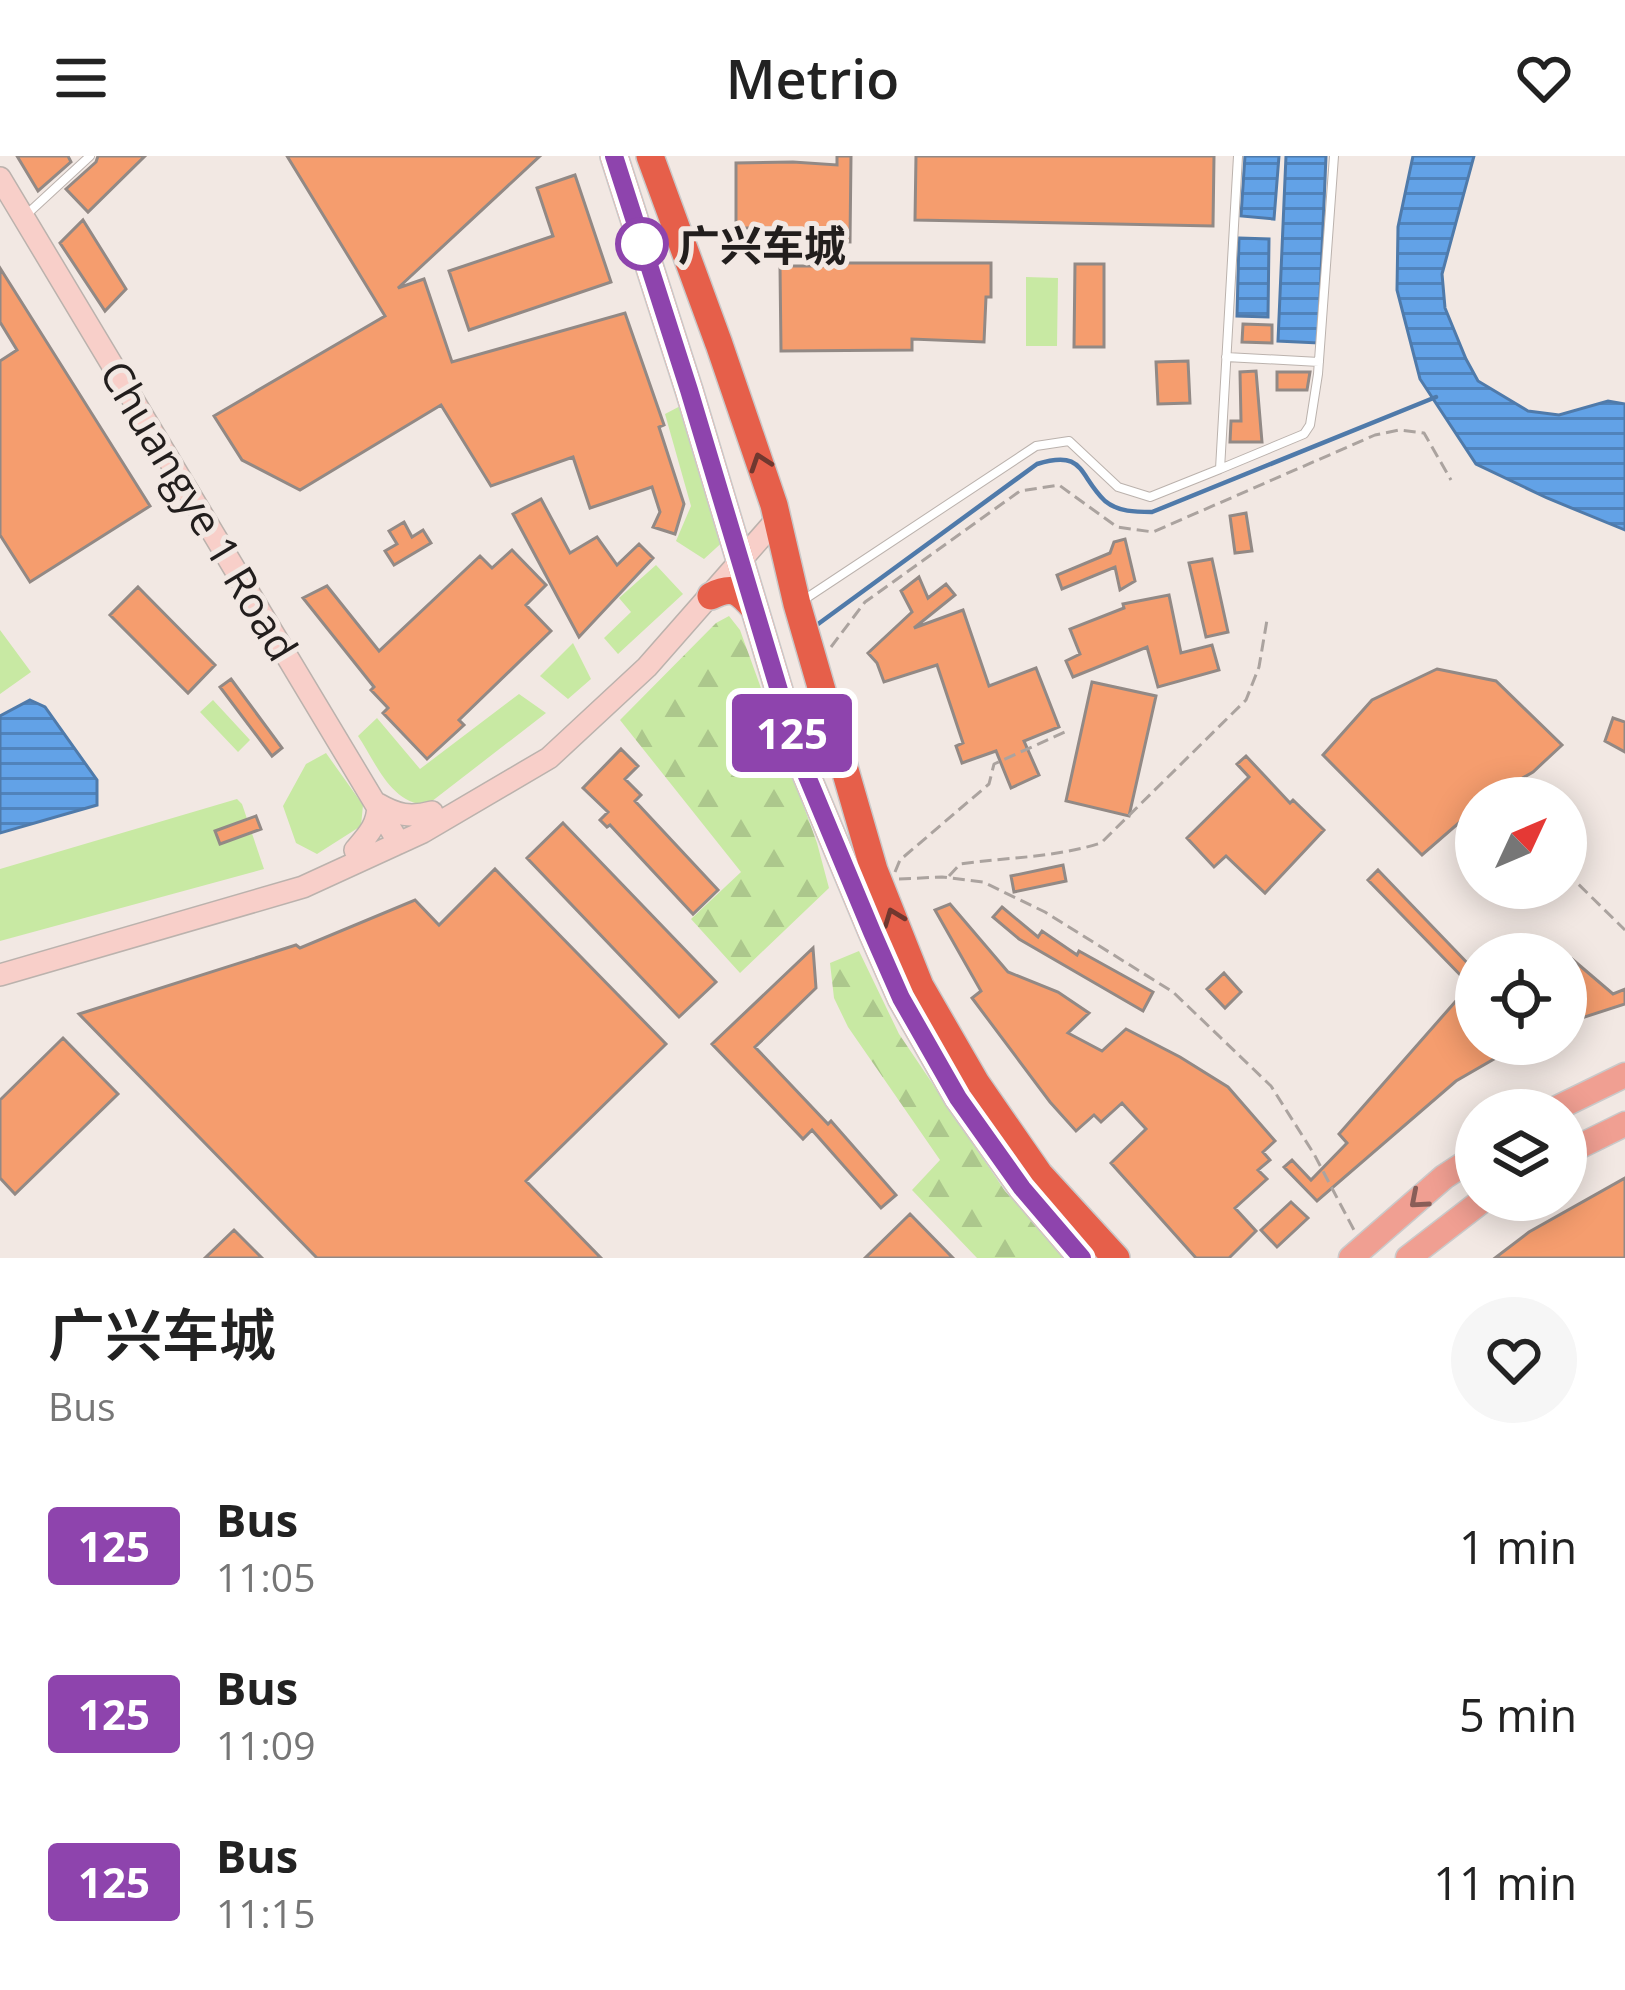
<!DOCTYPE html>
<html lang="en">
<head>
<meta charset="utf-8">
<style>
  body { margin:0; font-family:"Open Sans","Noto Sans SC",sans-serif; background:#f6f6f6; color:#222; height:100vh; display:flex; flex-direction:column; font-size:45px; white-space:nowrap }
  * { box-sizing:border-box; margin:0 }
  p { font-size:39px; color:#767676 }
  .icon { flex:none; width:66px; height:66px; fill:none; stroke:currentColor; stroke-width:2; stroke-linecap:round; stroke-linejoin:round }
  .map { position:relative; height:1102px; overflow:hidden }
  .panel { display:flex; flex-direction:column; background:#fff; flex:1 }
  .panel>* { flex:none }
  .badge { padding:0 24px; border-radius:9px; font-size:42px; line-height:78px }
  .needle { width:78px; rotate:46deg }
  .tools { position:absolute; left:1455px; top:621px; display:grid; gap:24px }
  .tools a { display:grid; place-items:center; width:132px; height:132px; border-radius:50%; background:#fff; box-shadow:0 6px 30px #0003; font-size:60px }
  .map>.badge { position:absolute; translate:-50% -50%; box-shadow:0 0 0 6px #fff }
  .round { display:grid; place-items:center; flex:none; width:126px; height:126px; border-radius:63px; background:#f6f6f6 }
  .summary { display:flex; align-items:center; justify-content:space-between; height:204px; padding:0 48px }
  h1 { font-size:57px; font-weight:600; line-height:90px }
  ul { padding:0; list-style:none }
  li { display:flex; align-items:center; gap:36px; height:168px; padding:0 48px }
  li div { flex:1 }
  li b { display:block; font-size:45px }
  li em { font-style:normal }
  li .badge { min-width:132px; font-weight:700; text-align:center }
  header { display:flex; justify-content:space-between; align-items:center; height:156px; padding:0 48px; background:#fff; font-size:54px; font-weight:600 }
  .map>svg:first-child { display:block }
</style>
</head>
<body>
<header><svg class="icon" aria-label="menu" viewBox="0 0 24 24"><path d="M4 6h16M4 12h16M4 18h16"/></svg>Metrio<svg class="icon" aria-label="heart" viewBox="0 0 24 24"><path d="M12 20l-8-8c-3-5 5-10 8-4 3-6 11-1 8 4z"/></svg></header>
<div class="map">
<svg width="1625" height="1102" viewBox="0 0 1625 1102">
  <defs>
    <pattern id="forest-firs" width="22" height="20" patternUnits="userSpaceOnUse" patternTransform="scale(3)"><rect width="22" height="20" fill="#c8e9a3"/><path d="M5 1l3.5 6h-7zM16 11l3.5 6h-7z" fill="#acc78c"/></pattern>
    <pattern id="water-rules" width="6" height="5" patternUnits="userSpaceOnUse" patternTransform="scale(3)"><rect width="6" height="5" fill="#62a2e7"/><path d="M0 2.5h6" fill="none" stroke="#5083bb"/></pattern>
  </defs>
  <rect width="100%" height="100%" fill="#f2e8e3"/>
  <path fill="#c8e9a3" d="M 1026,121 L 1058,122 L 1057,190 L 1026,190 Z
    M 688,246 L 727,382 L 704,403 L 676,385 L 691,350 L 665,258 Z
    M 656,409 L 683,438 L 618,498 L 604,482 L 631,456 L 619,442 Z
    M 0,474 L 31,516 L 0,538 Z
    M 573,487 L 591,523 L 568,543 L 540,520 Z
    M 519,538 L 546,557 L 427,649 C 391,648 376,607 358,580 L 377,562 L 420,613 Z
    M 213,544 L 250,584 L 238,596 L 200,556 Z
    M 326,597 L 363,649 L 361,670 L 317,698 L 296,687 L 283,650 L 306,608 Z
    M 237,643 L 242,648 L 264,713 L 0,785 L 0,713 Z"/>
  <path fill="url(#forest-firs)" d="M 729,460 L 740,474 L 817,687 L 829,732 L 740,817 L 691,763 L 741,716 L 620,564 L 716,467 Z
    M 859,795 L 899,878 L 1005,1035 L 1066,1102 L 977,1102 L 912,1034 L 940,1004 L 848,871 L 834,842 L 830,807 Z"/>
  <path fill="url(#water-rules)" stroke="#4f7aaa" stroke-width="3" d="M 1245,0 L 1279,0 L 1274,63 L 1241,60 Z
    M 1286,0 L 1326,0 L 1318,187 L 1278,185 Z
    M 1413,0 L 1474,0 L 1442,118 L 1445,152 L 1466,203 L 1478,225 L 1528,255 L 1559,259 L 1608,245 L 1625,248 L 1625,374 L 1547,342 L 1476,308 L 1420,223 L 1397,134 L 1398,71 Z
    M 1239,82 L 1269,83 L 1268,161 L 1237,160 Z
    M 30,544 L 45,551 L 97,624 L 97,649 L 0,677 L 0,560 Z"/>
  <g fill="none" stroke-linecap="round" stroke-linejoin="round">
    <path stroke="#4f7aaa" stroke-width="4.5" d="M 814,471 L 1037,308 C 1085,293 1078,319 1105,345 C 1118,356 1136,356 1152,356 L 1436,241"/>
  </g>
  <path fill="#f59d6e" stroke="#928985" stroke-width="3" d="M 17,0 L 68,0 L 71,6 L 38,35 Z
    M 98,0 L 145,0 L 88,56 L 66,33 L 96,6 Z
    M 287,0 L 540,0 L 398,132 L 424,123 L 452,206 L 625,157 L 664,269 L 659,271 L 684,348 L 675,378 L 653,371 L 660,356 L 652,331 L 590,352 L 573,301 L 491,330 L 441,249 L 300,334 L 242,304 L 214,260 L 385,160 Z
    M 837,0 L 851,0 L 850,86 L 774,83 L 774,72 L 736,72 L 736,7 L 793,6 L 837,9 Z
    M 916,0 L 1214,0 L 1213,70 L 915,64 Z
    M 575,19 L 611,126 L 469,174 L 449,115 L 553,80 L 537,32 Z
    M 83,64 L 126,133 L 105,155 L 60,87 Z
    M 834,107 L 991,107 L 991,141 L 986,141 L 984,186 L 912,183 L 912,194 L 781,195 L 780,110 L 834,110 Z
    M 1075,108 L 1104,108 L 1104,191 L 1074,191 Z
    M 0,112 L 150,350 L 30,426 L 0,379 L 0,205 L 17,194 L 0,166 Z
    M 1243,168 L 1272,169 L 1272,187 L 1242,186 Z
    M 1188,205 L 1190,247 L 1158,248 L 1156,206 Z
    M 1256,215 L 1262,286 L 1230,286 L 1231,265 L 1241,265 L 1240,216 Z
    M 1277,216 L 1310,216 L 1307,234 L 1277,234 Z
    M 541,343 L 570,397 L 597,381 L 617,409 L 639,388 L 653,402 L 579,481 L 513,358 Z
    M 1246,357 L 1252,395 L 1235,397 L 1230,360 Z
    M 404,366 L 412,381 L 423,374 L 431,387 L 394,409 L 385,395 L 397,388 L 389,375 Z
    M 1125,383 L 1135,425 L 1120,434 L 1115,411 L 1062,433 L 1057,419 L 1110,397 L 1114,386 Z
    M 512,394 L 546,429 L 526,449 L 551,475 L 459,564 L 464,569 L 427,603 L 383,557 L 388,552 L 371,534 L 374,531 L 303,442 L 327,430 L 379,495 L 480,400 L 492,412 Z
    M 1212,403 L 1228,476 L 1206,481 L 1189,407 Z
    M 919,421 L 928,442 L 946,428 L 955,439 L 914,472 L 963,454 L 989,530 L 1036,512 L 1059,571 L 1024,585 L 1039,619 L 1011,632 L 996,595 L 962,607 L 956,590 L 963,587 L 937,509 L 884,526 L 877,507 L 868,497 L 912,456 L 901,435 Z
    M 138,431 L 215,509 L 188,537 L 110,459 Z
    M 1169,439 L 1181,497 L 1212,489 L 1219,514 L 1158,531 L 1147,491 L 1073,521 L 1066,505 L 1080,498 L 1070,473 L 1124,452 L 1123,448 Z
    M 1437,513 L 1496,525 L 1562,589 L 1533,616 L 1488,642 L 1476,642 L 1476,652 L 1422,699 L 1323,599 L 1372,544 Z
    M 231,523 L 282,592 L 272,600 L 220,531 Z
    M 1092,526 L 1156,540 L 1129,660 L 1066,645 Z
    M 1613,562 L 1625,566 L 1625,596 L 1605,585 Z
    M 621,593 L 638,610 L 625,623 L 641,639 L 635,645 L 718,734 L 693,758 L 610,669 L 607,671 L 600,664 L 608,656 L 583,632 Z
    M 1246,600 L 1290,647 L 1293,644 L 1324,674 L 1265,737 L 1226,700 L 1214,711 L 1187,682 L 1249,621 L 1237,608 Z
    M 256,660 L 261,673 L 220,688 L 215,675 Z
    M 563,667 L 716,826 L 679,861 L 527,702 Z
    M 1063,709 L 1066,725 L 1014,736 L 1011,720 Z
    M 495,713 L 666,888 L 526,1025 L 601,1102 L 317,1102 L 79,858 L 296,789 L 300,792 L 415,744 L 439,769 Z
    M 1378,714 L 1476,816 L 1476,888 L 1520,888 L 1456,925 L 1317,1045 L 1284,1011 L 1292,1004 L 1311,1024 L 1347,987 L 1339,978 L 1470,829 L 1368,724 Z
    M 950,748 L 1008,816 L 1058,836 L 1089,857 L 1068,877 L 1102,895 L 1126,873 L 1180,901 L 1228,931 L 1275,985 L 1263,996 L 1270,1004 L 1258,1014 L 1267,1023 L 1235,1052 L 1256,1075 L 1229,1102 L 1196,1102 L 1111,1007 L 1146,973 L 1122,947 L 1101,966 L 1094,959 L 1076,975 L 1050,946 L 972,842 L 981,835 L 935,754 Z
    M 1002,751 L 1038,781 L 1042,775 L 1077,799 L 1079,795 L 1153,836 L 1143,855 L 1019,783 L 993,761 Z
    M 813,792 L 816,832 L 755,891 L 828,968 L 831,965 L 896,1039 L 881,1052 L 812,974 L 803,983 L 712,888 Z
    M 1572,803 L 1613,838 L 1625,833 L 1625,848 L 1566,867 L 1566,808 Z
    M 1224,817 L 1241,836 L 1225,852 L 1207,833 Z
    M 63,882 L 118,938 L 15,1038 L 0,1022 L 0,944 Z
    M 1625,1022 L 1625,1102 L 1495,1102 L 1529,1076 Z
    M 1291,1046 L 1308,1062 L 1277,1091 L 1261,1074 Z
    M 910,1058 L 953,1102 L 865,1102 Z
    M 234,1074 L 262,1102 L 205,1102 Z"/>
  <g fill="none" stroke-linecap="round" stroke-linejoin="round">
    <g stroke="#bbb2ad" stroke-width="10">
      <path id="lane" d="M 1238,0 L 1220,313 L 1304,278 L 1310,269 L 1318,218 L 1334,0
        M 25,60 L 90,0
        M 1226,201 L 1319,206
        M 802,445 L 1036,290 L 1069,285 L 1118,331 L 1150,341 L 1220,313"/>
    </g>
    <g stroke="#bbb2ad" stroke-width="24">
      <path id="secondary" d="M 0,22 L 399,687
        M 355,694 C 368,679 378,669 378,648 C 397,659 410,662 432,656
        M 0,819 L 303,731 L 423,676 L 549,602 L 647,511 L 777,363"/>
    </g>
    <g stroke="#cac9c9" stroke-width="27">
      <path id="primary" d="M 1553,954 L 1625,919
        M 1566,997 L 1625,968
        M 1351,1102 L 1444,1021 L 1476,1000
        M 1408,1102 L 1483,1044"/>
    </g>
    <g stroke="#cac9c9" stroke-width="30">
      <path id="highway" d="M 614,0 L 689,234 L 799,601 L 872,776 L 901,842 L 958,942 L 1022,1032 L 1082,1102
        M 650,0 L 719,188 L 774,349 L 797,448 L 874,714 L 920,830 L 976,927 L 1039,1018 L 1116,1102
        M 711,440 C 733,429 739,435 754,452"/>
    </g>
    <path stroke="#aba39f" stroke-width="3" stroke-dasharray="12 6" stroke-linecap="butt" d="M 831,491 L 865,446 L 1020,335 L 1059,329 L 1117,371 L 1153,376 L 1375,279 L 1399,274 L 1424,277 L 1451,324
      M 895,716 L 900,704 L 989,628 L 994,608 L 1065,576
      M 1566,716 L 1625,774
      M 949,720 L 960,708 C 1009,701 1053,702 1101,687 L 1246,544 L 1259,511 L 1267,464
      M 899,723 L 942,721 L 983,726 L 1045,756 L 1173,836 L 1271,930 L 1314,998 L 1355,1076"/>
    <use href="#lane" stroke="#fff" stroke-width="8"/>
    <use href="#secondary" stroke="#f8cfc9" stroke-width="21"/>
    <use href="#primary" stroke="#f09f92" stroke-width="24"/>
    <use href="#highway" stroke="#e65f4a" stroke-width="27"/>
  </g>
  <defs><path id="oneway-chevron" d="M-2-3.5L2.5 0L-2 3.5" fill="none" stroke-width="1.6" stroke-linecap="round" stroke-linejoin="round" transform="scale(3)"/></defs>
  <g stroke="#70382f">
    <use href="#oneway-chevron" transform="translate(760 306) rotate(-109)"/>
    <use href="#oneway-chevron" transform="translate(893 761) rotate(-111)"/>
  </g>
  <use stroke="#895e58" href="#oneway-chevron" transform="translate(1418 1044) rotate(139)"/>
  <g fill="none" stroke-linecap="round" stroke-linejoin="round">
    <g stroke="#fff" stroke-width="27">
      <path id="line" d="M 614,0 L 689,234 L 799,601 L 872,776 L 901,842 L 958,942 L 1022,1032 L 1082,1102"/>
    </g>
    <use href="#line" stroke="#8e44ad" stroke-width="18"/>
  </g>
  <circle fill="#fff" stroke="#8e44ad" stroke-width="6" cx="642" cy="88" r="24"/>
  <g text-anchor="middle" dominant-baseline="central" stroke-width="10" stroke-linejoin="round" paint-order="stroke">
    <g font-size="42" font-weight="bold" fill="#221e1d" stroke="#f2e8e3" text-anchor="start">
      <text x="678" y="88">广兴车城</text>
    </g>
    <g font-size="42" fill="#221e1d" stroke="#f2e8e3">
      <text transform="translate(200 354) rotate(59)">Chuangye 1 Road</text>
    </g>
  </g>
</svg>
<div class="tools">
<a><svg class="needle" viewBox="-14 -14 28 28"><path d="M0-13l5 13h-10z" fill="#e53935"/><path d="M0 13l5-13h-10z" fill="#767676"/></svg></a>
<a><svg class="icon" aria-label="locate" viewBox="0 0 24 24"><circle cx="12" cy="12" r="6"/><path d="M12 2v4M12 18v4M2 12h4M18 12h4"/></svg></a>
<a><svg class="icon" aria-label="layers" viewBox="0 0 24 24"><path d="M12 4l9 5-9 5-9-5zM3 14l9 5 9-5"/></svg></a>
</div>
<b class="badge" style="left:792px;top:577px;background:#8e44ad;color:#fff">125</b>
</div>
<section class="panel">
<div class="summary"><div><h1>广兴车城</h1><p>Bus</p></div><a class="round"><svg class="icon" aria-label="heart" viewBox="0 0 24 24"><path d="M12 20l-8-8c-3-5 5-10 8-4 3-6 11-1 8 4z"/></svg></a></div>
<ul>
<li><span class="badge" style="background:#8e44ad;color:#fff">125</span><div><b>Bus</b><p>11:05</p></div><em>1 min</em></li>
<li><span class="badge" style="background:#8e44ad;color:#fff">125</span><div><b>Bus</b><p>11:09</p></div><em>5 min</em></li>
<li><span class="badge" style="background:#8e44ad;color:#fff">125</span><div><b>Bus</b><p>11:15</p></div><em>11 min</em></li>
</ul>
</section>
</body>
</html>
